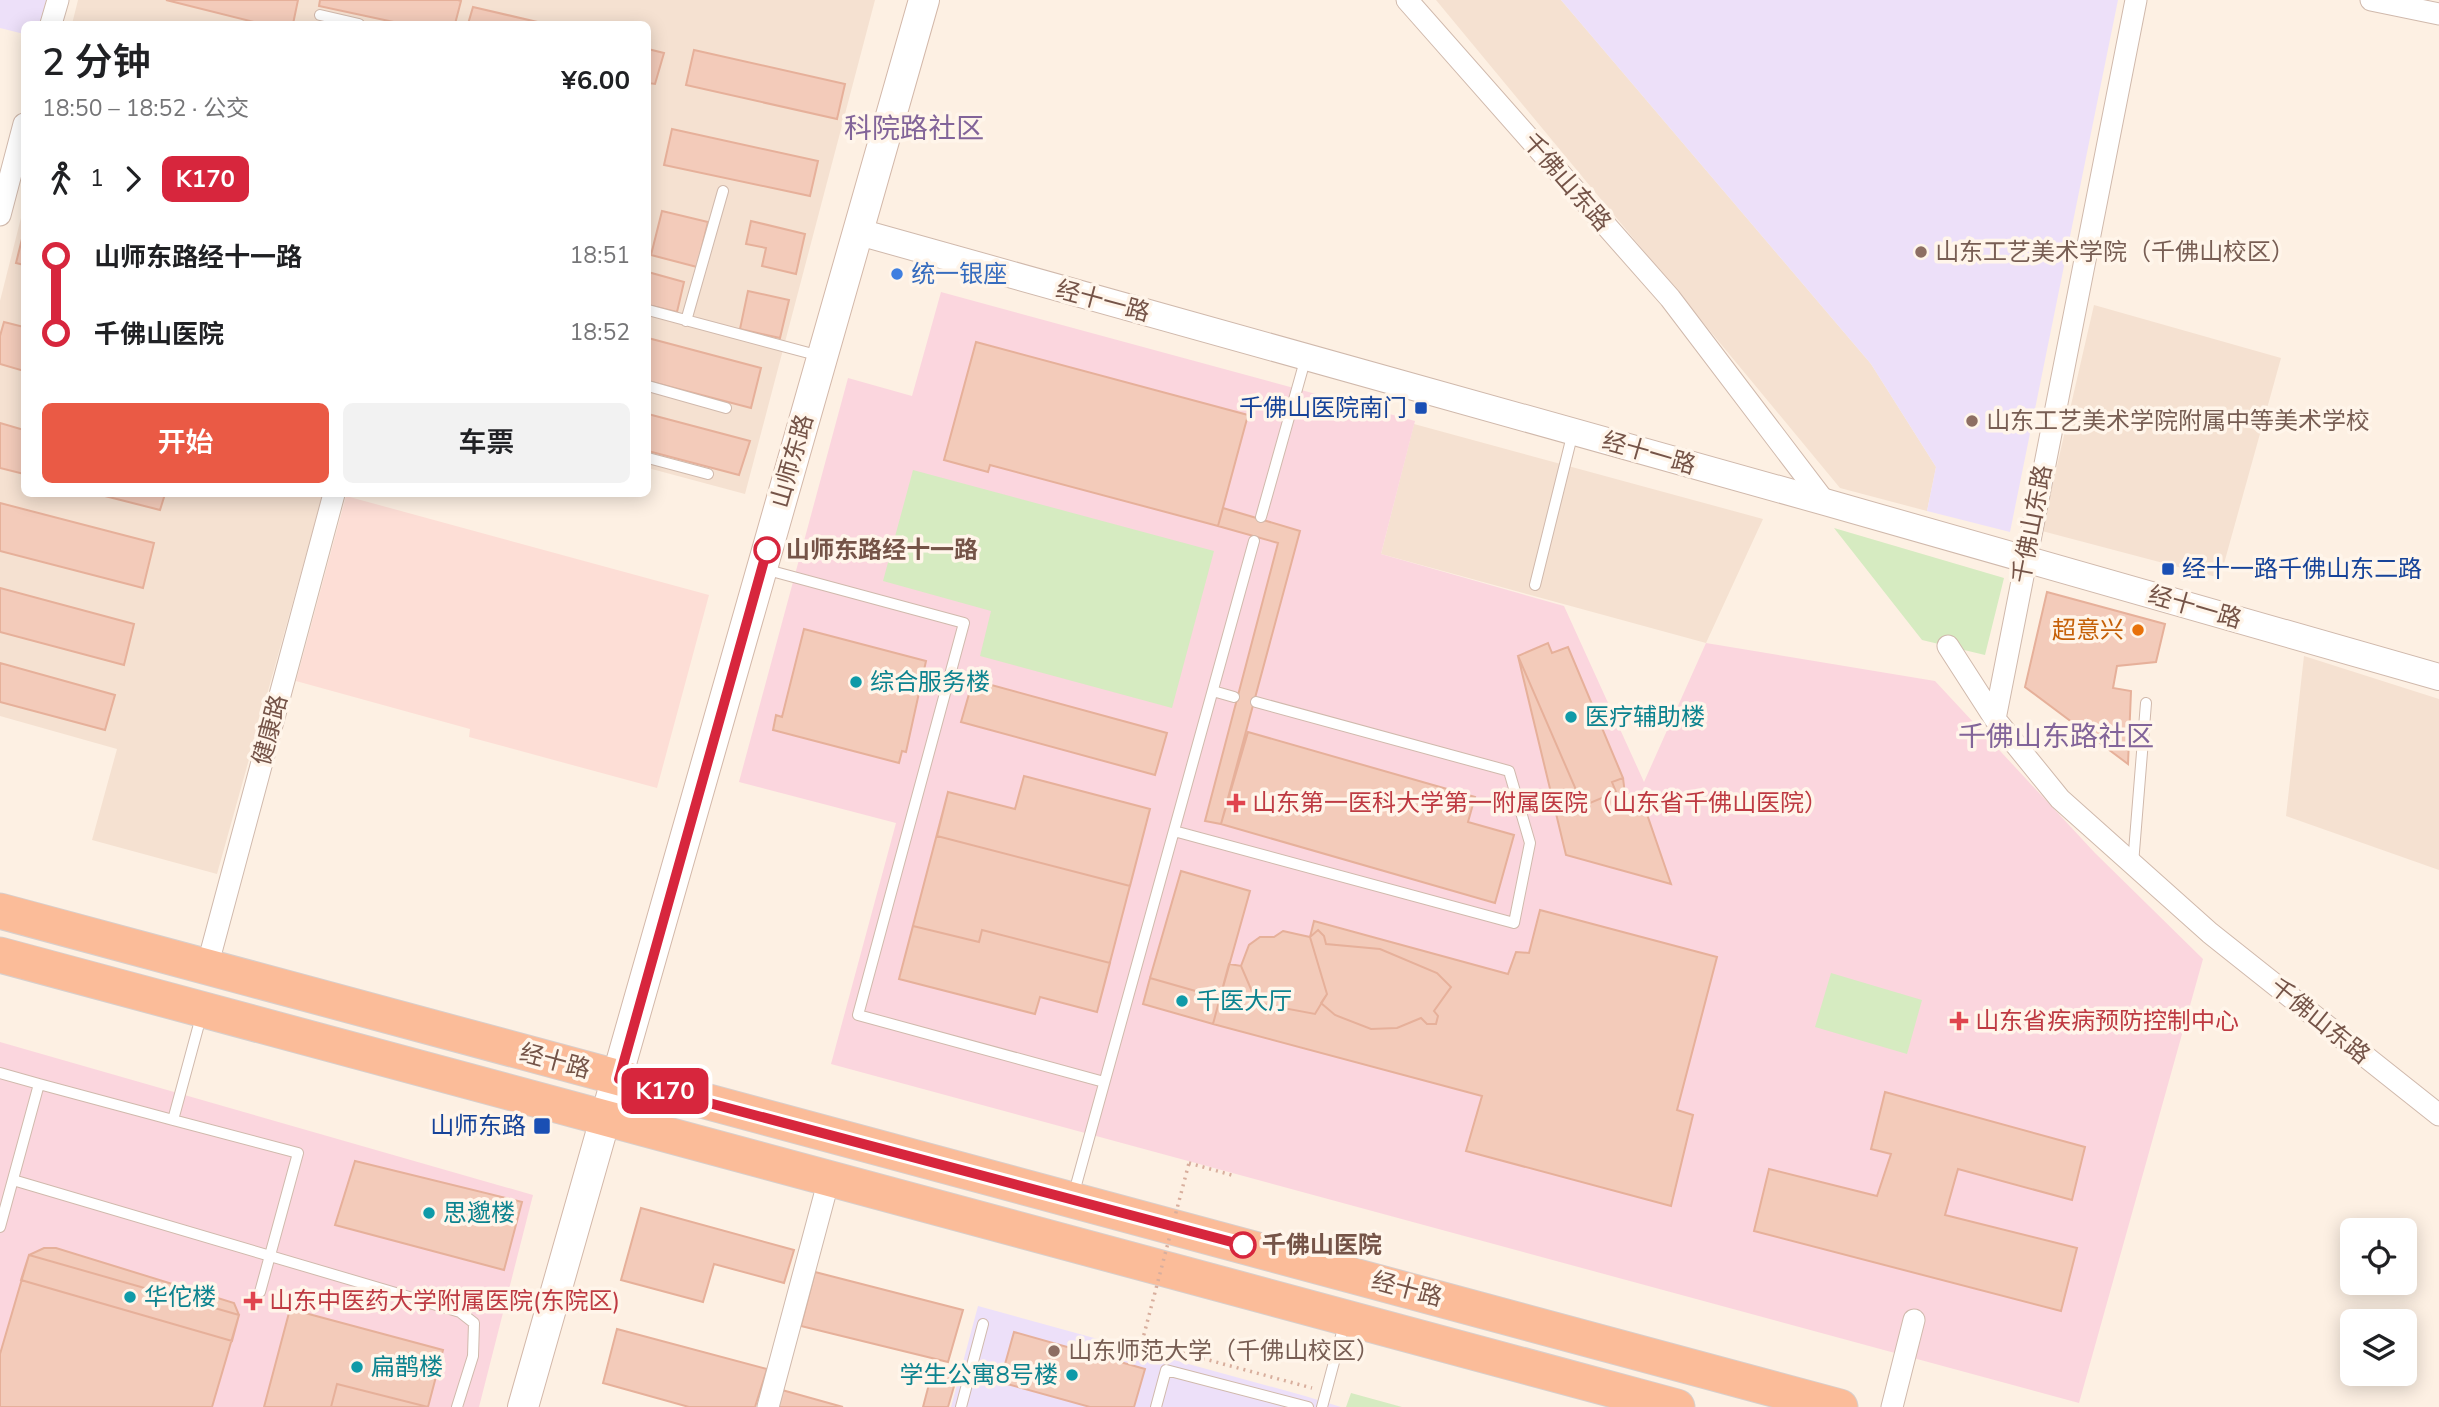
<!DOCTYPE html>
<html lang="zh">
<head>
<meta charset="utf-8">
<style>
  body { margin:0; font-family:"Nunito Sans","Noto Sans SC",sans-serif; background:#f2f2f2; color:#202124; height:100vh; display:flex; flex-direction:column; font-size:26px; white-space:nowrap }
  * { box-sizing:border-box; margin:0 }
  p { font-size:23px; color:#757577 }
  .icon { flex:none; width:38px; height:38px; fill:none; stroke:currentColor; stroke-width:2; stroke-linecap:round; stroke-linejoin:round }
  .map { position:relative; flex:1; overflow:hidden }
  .panel { position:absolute; left:21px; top:21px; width:630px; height:476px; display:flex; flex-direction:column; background:#fff; border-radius:10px; box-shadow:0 4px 18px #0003 }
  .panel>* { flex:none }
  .badge { padding:0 14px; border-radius:10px; font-size:24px; line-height:46px }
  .tools { position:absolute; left:2340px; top:1218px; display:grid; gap:14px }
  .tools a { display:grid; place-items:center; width:77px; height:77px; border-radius:10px; background:#fff; box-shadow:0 4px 18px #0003; font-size:35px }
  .map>.badge { position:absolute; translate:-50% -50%; box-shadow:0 0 0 4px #fff }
  .legs { display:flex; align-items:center; gap:10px; height:77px; padding:0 21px; font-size:23px }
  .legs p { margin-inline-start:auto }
  .head { display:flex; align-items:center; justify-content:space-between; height:119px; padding:0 21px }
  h1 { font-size:38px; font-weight:600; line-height:52px }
  .primary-button { display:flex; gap:14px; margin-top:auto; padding:14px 21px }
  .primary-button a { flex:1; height:80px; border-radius:10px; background:#ea5a45; color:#fff; font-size:28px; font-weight:600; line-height:80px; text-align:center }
  .primary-button a+a { background:#f2f2f2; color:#202124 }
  ul { padding:0 21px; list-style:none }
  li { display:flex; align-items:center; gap:24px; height:77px; font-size:26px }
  li i { display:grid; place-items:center; width:10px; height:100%; margin:0 9px; background:currentColor }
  li i::after { content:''; width:18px; height:18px; margin:-9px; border:5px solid; border-radius:50%; background:#fff }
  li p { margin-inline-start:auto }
  li:first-child i { background:linear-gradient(#0000 50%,currentColor 0) }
  li:last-child i { background:linear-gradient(currentColor 50%,#0000 0) }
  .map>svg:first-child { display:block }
</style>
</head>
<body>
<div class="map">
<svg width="2439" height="1407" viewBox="0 0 2439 1407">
  <rect width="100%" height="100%" fill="#fdf0e3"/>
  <path fill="#f5e1d1" d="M 78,0 L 875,0 L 745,494 L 648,468 L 648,24 L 72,24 Z
    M 1436,0 L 1561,0 L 1871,364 L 1936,467 L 1927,511 L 1840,488 Z
    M 24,206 L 24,494 L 323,494 L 217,874 L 92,840 L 117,749 L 0,716 L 0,301 Z
    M 2094,305 L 2281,358 L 2220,578 L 2042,531 Z
    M 1414,424 L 1763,519 L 1706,643 L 1381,554 Z
    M 2304,656 L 2439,699 L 2439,870 L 2286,816 Z"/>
  <path fill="#fdded6" d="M 346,496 L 709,595 L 657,788 L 469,737 L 470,729 L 296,681 Z"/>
  <path fill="#ede0f9" d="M 0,0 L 46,0 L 40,24 L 24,24 L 24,34 L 0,28 Z
    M 1561,0 L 2118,0 L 2010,532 L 1927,511 L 1936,467 L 1871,364 Z
    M 978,1306 L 1305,1396 L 1341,1407 L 951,1407 Z"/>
  <path fill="#fbd6de" d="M 941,292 L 1415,421 L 1381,554 L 1564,606 L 1644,782 L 1706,643 L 1935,681 L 2095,853 L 2203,959 L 2079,1403 L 831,1064 L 896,823 L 739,782 L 848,378 L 912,396 Z
    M 0,1042 L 533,1195 L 479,1407 L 0,1407 Z"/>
  <path fill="#d6ebc1" d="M 913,470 L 1214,551 L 1172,708 L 980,656 L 991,611 L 883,581 Z
    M 1834,528 L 2004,578 L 1985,655 L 1922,640 Z
    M 1831,973 L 1922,1000 L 1907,1054 L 1815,1027 Z
    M 1351,1393 L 1402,1407 L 1346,1407 Z"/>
  <path fill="#f3cbba" stroke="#e6b09a" stroke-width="2" d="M 166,0 L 298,0 L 293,24 L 262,24 Z
    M 320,0 L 458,0 L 461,1 L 455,24 L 403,24 L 319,6 Z
    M 473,7 L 546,24 L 468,24 Z
    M 648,49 L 664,53 L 655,84 L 648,83 Z
    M 694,50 L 845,84 L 837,119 L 686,85 Z
    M 672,129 L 818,161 L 810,196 L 664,165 Z
    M 662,211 L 708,222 L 697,267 L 651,255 Z
    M 751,221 L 805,234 L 796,274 L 762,266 L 766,248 L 746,244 Z
    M 24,231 L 24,265 L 16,263 Z
    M 648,272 L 684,282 L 677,312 L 648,305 Z
    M 748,291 L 789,300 L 780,338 L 740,329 Z
    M 4,322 L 24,327 L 24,371 L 0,364 L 0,336 Z
    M 648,338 L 761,368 L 751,408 L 648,381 Z
    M 976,342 L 1248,415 L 1218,526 L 990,465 L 988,472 L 944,460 Z
    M 648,414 L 750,441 L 739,475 L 648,451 Z
    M 0,423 L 24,430 L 24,474 L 0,468 Z
    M 97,494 L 165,494 L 160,510 Z
    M 0,503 L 154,543 L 143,588 L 0,551 Z
    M 1223,508 L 1300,531 L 1221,824 L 1205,821 L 1278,543 L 1218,526 Z
    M 0,588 L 134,624 L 124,665 L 0,632 Z
    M 2047,592 L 2165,624 L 2156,662 L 2117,666 L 2113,688 L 2131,691 L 2128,764 L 2025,687 Z
    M 804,629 L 926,661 L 906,752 L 902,751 L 899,763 L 773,730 L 776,715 L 782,717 Z
    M 1548,643 L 1552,653 L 1568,647 L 1623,778 L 1612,782 L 1616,792 L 1583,806 L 1518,656 Z
    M 1548,643 L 1552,653 L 1568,647 L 1623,778 L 1625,794 L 1641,797 L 1671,884 L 1566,855 L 1518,656 Z
    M 0,663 L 115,695 L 105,730 L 0,702 Z
    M 973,680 L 1167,733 L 1155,775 L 961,722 Z
    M 1248,732 L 1475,797 L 1468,822 L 1514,835 L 1495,903 L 1221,824 Z
    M 1024,776 L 1150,809 L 1130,886 L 937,836 L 948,792 L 1015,809 Z
    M 1024,776 L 1150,809 L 1097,1012 L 1040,997 L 1035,1014 L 899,979 L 948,792 L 1015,809 Z
    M 1181,871 L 1250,891 L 1220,998 L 1150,978 Z
    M 1540,910 L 1717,957 L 1677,1110 L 1693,1115 L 1671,1206 L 1466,1151 L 1482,1096 L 1213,1024 L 1229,964 L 1241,966 L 1249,945 L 1260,937 L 1274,937 L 1283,931 L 1310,937 L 1314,921 L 1508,974 L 1516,952 L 1529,953 Z
    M 913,926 L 979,942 L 982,930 L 1110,963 L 1097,1012 L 1040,997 L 1035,1014 L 899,979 Z
    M 1318,930 L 1324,936 L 1326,944 L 1380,949 L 1437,973 L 1451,987 L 1434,1011 L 1438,1016 L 1436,1024 L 1427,1024 L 1421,1018 L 1397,1028 L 1371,1029 L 1335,1015 L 1321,1003 L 1327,994 L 1310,937 Z
    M 1283,931 L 1310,937 L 1327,994 L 1315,1014 L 1257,1003 L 1241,966 L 1249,945 L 1260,937 L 1274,937 Z
    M 1150,978 L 1220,998 L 1213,1024 L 1143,1004 Z
    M 1885,1092 L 2085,1147 L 2072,1200 L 1958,1169 L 1945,1215 L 2077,1248 L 2061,1311 L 1754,1231 L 1769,1169 L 1877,1196 L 1891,1154 L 1871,1149 Z
    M 355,1161 L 522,1202 L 504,1270 L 335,1225 Z
    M 641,1208 L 794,1250 L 784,1283 L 714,1264 L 703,1302 L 621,1280 Z
    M 44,1248 L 56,1248 L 234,1303 L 239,1315 L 212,1407 L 0,1407 L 0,1354 L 29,1255 Z
    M 29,1255 L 239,1315 L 232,1341 L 21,1280 Z
    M 815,1272 L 963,1310 L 948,1362 L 801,1326 Z
    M 290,1309 L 443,1350 L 428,1407 L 337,1384 L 331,1407 L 264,1407 Z
    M 290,1309 L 443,1350 L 428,1407 L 264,1407 Z
    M 617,1329 L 767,1369 L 755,1407 L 689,1407 L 603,1383 Z
    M 1014,1332 L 1145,1369 L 1134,1407 L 1090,1407 L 1000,1382 Z
    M 933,1369 L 957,1376 L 948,1407 L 923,1407 Z
    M 782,1390 L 843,1407 L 777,1407 Z"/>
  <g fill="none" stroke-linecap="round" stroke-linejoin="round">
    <g stroke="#d0b9ac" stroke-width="12">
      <path id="service" d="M 320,15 L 359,24
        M 648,310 L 820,356
        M 686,321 L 723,191
        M 648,386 L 726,408
        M 648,458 L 708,474
        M 1261,517 L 1306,357
        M 764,569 L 964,623 L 858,1015 L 1104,1082
        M 1535,585 L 1573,432
        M 1213,691 L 1234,697
        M 1174,831 L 1514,923 L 1530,843 L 1509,771 L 1256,702
        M 2133,864 L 2146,703
        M 0,1073 L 39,1084
        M 173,1120 L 298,1153 L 260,1292
        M 13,1180 L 460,1312 L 474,1323 L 473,1356 L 457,1407
        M 1073,1196 L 1254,541
        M 0,1227 L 39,1084 L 173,1120 L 202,1013
        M 961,1407 L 983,1324
        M 1156,1407 L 1166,1370 L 1308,1407
        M 1322,1407 L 1345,1321"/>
    </g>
    <g stroke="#d0b9ac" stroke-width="23">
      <path id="minor" d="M 1407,0 L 1670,298 L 1825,502
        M 2371,0 L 2439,14
        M 51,24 L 58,0
        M 0,215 L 24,124
        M 1948,646 L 1995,719 L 2060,799 L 2210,933 L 2439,1115
        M 1995,719 L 2136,0
        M 207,967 L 334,494
        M 768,1407 L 829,1179
        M 1892,1407 L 1914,1320"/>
    </g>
    <g stroke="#d0b9ac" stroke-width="28">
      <path id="tertiary" d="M 859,232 L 1825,502 L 2439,677"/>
    </g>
    <g stroke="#d3b8a9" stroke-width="32">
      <path id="secondary" d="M 523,1407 L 924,0"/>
    </g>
    <g stroke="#d8cfcc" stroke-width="37">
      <path id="trunk" d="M 0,911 L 1840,1407
        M 0,955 L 1677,1407"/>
    </g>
    <path stroke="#d8ae9d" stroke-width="3.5" stroke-dasharray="2 5" stroke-linecap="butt" d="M 1189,1163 L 1235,1176
      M 1142,1342 L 1312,1388"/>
    <use href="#service" stroke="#fff" stroke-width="10"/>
    <use href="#minor" stroke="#fff" stroke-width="21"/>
    <use href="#tertiary" stroke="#fff" stroke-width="26"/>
    <use href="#secondary" stroke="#fff" stroke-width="30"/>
    <use href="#trunk" stroke="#fbbc99" stroke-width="35"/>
    <path stroke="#d8ae9d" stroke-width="3.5" stroke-dasharray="2 5" stroke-linecap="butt" d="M 1142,1342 L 1189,1163"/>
  </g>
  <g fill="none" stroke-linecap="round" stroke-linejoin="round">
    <g stroke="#fff" stroke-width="16">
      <path id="line-1" d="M 767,550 L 619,1079 L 1243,1245"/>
    </g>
    <use href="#line-1" stroke="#d7263d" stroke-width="10"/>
  </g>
  <g fill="#8d6e63" stroke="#fff5ea" stroke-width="2.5">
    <circle cx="1921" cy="252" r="7"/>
    <circle cx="1972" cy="421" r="7"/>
    <circle cx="1054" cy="1351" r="7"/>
  </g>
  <circle fill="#3f7fe0" stroke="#fff5ea" stroke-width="2.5" cx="897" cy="274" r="7"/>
  <g fill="#1a4fb4" stroke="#fff5ea" stroke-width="2.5">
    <rect x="1414" y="401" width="14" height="14" rx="3.5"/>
    <rect x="2161" y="562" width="14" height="14" rx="3.5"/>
    <rect x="533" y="1117" width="18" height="18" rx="3.5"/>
  </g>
  <g fill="#fff" stroke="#d7263d" stroke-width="3.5">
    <circle cx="767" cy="550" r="12"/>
    <circle cx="1243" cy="1245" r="12"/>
  </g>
  <circle fill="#e8710a" stroke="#fff5ea" stroke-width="2.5" cx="2138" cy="630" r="7"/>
  <g fill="#0f9aa8" stroke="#fff5ea" stroke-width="2.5">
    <circle cx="856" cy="682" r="7"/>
    <circle cx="1571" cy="717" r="7"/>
    <circle cx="1182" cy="1001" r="7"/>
    <circle cx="429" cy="1213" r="7"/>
    <circle cx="130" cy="1297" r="7"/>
    <circle cx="357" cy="1367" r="7"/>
    <circle cx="1072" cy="1375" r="7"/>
  </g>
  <g fill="#e0444e" stroke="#fff5ea" stroke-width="2.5">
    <path d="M1232.5 792.5h7v7h7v7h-7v7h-7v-7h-7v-7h7z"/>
    <path d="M1955.5 1010.5h7v7h7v7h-7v7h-7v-7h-7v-7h7z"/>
    <path d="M249.5 1290.5h7v7h7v7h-7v7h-7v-7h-7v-7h7z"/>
  </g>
  <g text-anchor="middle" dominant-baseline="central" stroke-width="7" stroke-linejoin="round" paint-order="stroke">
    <g font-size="24" fill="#755448" stroke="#fff5ea">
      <text transform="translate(1567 182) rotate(49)">千佛山东路</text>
      <text transform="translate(1103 301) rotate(15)">经十一路</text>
      <text transform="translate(1649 453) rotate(16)">经十一路</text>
      <text transform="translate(792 461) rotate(-74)">山师东路</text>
      <text transform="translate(2032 524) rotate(-79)">千佛山东路</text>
      <text transform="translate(2195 607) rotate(16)">经十一路</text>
      <text transform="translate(270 730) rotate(-75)">健康路</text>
      <text transform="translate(2320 1021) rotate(39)">千佛山东路</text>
      <text transform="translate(555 1061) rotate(15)">经十路</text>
      <text transform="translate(1407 1289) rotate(15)">经十路</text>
    </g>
    <g font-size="24" fill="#785e54" stroke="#fff5ea" text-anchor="start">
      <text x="1935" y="252">山东工艺美术学院（千佛山校区）</text>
      <text x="1986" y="421">山东工艺美术学院附属中等美术学校</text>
      <text x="1068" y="1351">山东师范大学（千佛山校区）</text>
    </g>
    <g font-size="24" fill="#366cbe" stroke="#fff5ea" text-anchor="start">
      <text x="911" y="274">统一银座</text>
    </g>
    <g font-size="24" fill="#164399" stroke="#fff5ea" text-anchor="end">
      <text x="1407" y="408">千佛山医院南门</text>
      <text x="2182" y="569" text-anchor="start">经十一路千佛山东二路</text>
      <text x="526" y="1126">山师东路</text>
    </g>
    <g font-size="24" font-weight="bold" fill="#755448" stroke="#fff5ea" text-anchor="start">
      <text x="786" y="550">山师东路经十一路</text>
      <text x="1262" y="1245">千佛山医院</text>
    </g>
    <g font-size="24" fill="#c56008" stroke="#fff5ea" text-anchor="end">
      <text x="2124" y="630">超意兴</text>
    </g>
    <g font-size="24" fill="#0d838f" stroke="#fff5ea" text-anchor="start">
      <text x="870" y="682">综合服务楼</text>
      <text x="1585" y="717">医疗辅助楼</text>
      <text x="1196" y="1001">千医大厅</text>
      <text x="443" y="1213">思邈楼</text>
      <text x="144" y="1297">华佗楼</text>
      <text x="371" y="1367">扁鹊楼</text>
      <text x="1058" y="1375" text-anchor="end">学生公寓8号楼</text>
    </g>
    <g font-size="24" fill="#be3a42" stroke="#fff5ea" text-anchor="start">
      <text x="1252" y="803">山东第一医科大学第一附属医院（山东省千佛山医院）</text>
      <text x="1975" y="1021">山东省疾病预防控制中心</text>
      <text x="269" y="1301">山东中医药大学附属医院(东院区)</text>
    </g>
    <g font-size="28" fill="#826499" stroke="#fff5ea">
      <text x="914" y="129">科院路社区</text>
      <text x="2056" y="737">千佛山东路社区</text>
    </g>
  </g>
</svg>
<div class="tools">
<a><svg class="icon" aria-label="locate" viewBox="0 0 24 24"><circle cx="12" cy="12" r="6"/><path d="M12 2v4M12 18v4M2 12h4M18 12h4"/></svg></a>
<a><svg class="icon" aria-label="layers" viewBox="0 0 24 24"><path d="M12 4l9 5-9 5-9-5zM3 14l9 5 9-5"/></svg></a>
</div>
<b class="badge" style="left:665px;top:1091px;background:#d7263d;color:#fff">K170</b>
<section class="panel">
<div class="head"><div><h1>2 分钟</h1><p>18:50 – 18:52 · 公交</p></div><b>¥6.00</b></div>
<div class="legs"><svg class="icon" aria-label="walk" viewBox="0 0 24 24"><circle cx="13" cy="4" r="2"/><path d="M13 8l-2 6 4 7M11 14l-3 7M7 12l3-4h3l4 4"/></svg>1<svg class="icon" aria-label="forward" viewBox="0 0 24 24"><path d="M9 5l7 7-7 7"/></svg><b class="badge" style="background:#d7263d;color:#fff">K170</b></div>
<ul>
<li><i style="color:#d7263d"></i><b>山师东路经十一路</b><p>18:51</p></li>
<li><i style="color:#d7263d"></i><b>千佛山医院</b><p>18:52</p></li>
</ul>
<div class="primary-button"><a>开始</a><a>车票</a></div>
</section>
</div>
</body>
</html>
